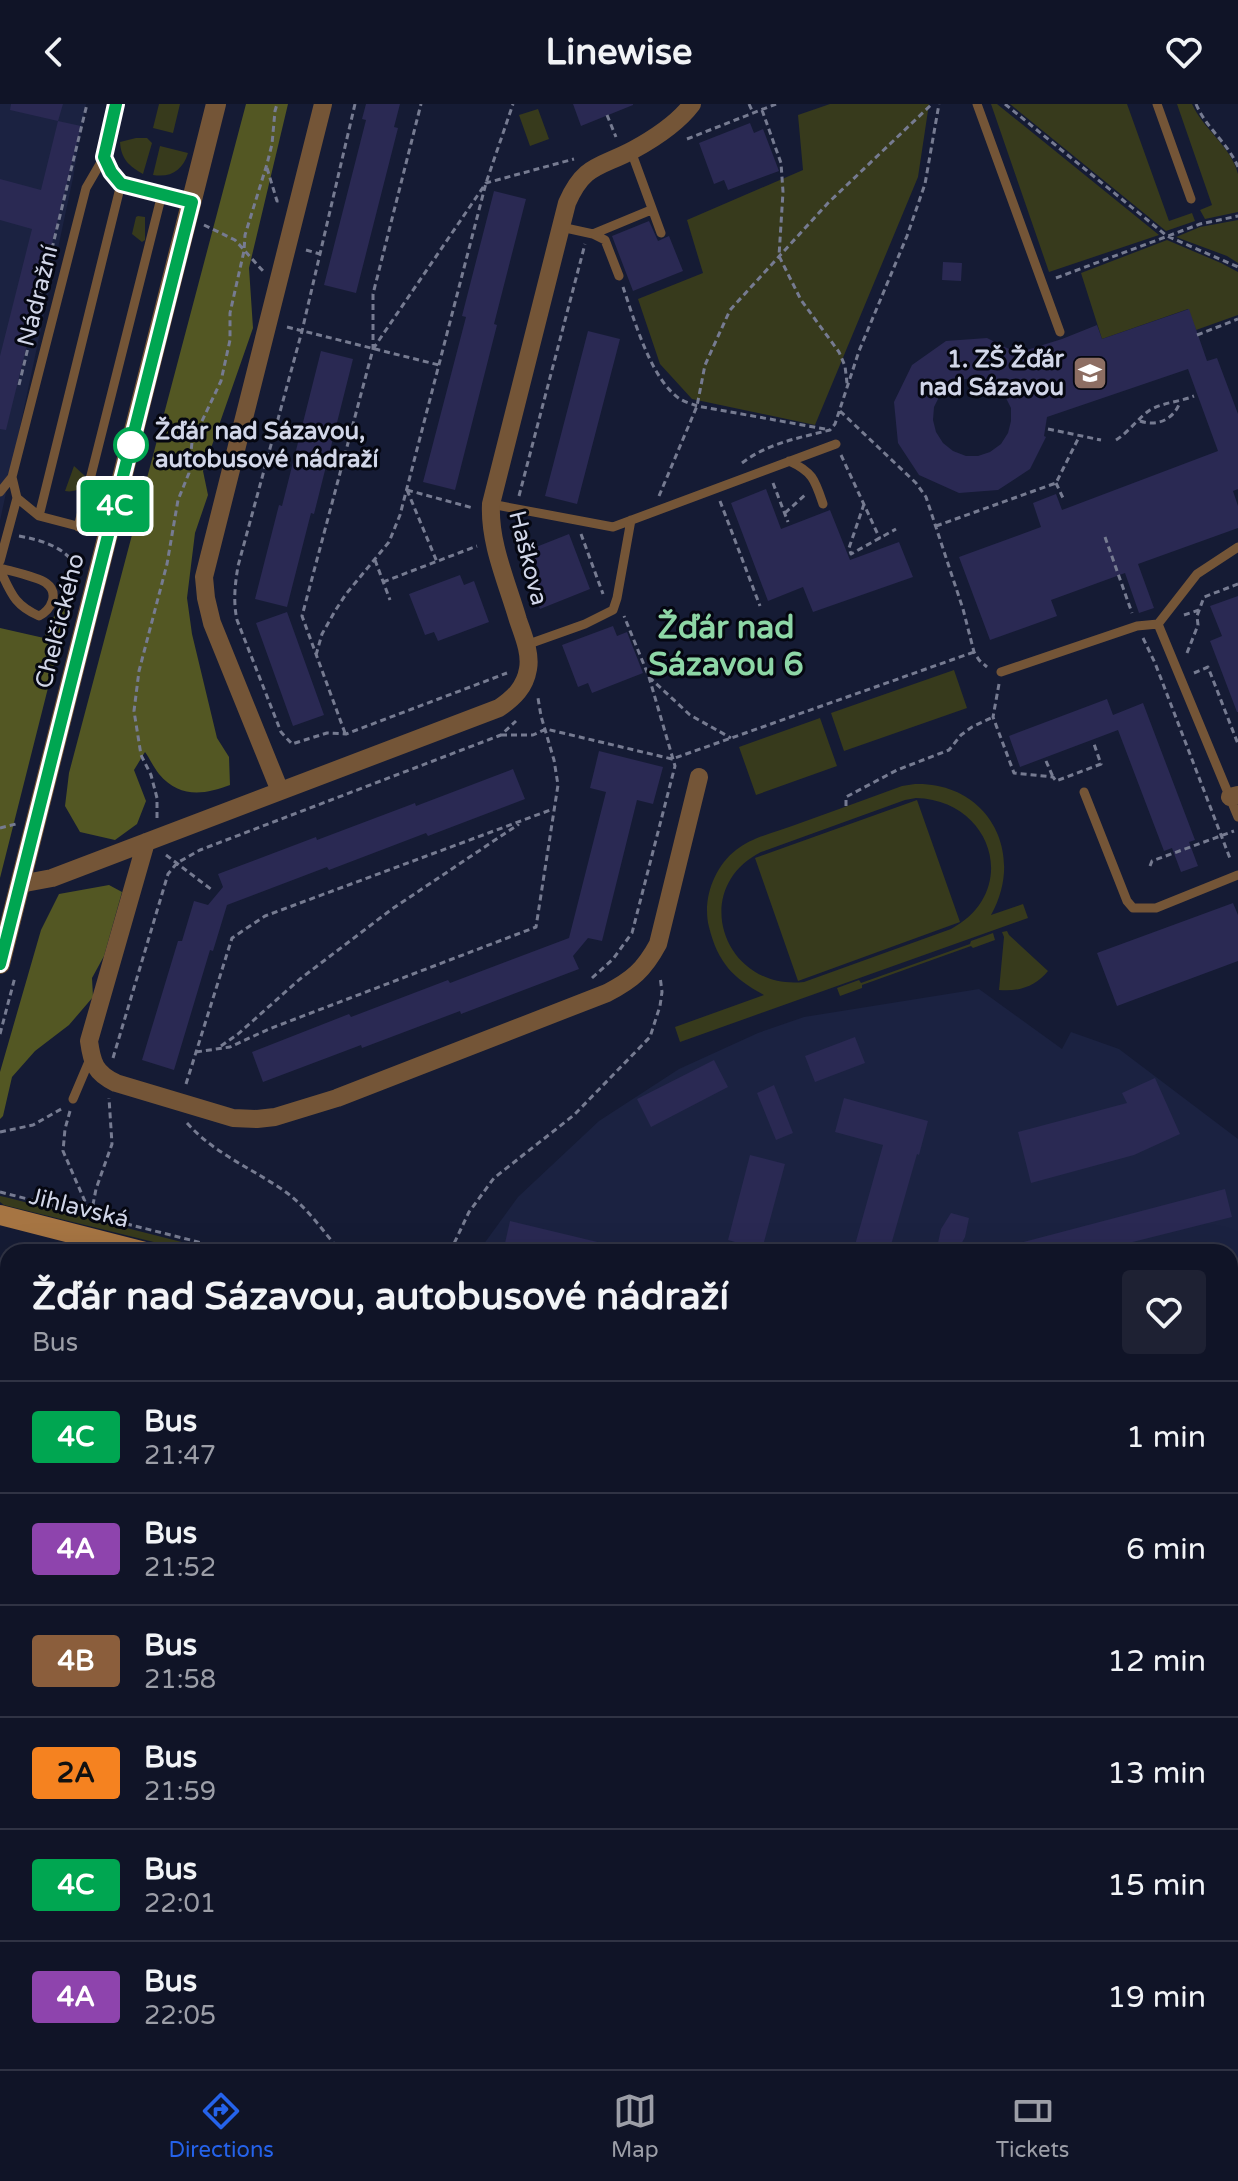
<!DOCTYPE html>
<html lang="en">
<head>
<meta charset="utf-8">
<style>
  body { margin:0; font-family:"Varela Round",sans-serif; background:#1e2133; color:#f1f3f6; height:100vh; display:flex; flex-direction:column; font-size:30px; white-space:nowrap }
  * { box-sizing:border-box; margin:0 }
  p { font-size:26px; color:#9c9ea7 }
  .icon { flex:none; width:44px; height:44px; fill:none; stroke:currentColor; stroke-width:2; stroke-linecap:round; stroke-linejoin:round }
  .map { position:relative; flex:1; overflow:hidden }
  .sheet { position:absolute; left:0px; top:1140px; width:1238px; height:826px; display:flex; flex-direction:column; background:#101427; border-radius:24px 24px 0 0; box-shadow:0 8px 32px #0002,0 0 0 2px #303344 }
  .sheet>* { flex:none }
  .badge { padding:0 16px; border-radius:6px; font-size:28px; line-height:52px }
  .map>.badge { position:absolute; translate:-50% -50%; box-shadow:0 0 0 4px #fff }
  .round { display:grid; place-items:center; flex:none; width:84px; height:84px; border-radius:8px; background:#1e2133 }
  .head { display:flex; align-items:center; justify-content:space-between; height:136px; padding:0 32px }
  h1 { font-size:38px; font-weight:800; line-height:60px }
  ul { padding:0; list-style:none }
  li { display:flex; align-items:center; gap:24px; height:112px; padding:0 32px; border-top:2px solid #303344 }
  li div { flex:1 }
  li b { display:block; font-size:30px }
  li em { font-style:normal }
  li .badge { min-width:88px; font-weight:700; text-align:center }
  header { display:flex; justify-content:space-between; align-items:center; height:104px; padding:0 32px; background:#101427; font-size:36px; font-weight:800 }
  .menu { display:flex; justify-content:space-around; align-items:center; height:112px; border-top:2px solid #303344; background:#101427; font-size:22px; color:#9c9ea7 }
  .menu a { display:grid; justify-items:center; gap:4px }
  .menu .on { color:#2563eb }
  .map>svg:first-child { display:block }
</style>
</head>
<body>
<header><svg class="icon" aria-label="back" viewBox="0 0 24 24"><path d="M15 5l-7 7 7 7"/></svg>Linewise<svg class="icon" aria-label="heart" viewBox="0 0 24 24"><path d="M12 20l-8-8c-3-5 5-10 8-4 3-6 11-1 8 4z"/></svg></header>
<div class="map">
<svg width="1238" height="1965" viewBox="0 0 1238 1965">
  <rect width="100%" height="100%" fill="#151b34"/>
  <path fill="#1b2241" d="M 0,0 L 86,0 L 73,74 L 0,417 Z
    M 979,885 L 1062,945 L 1071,928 L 1119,945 L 1238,1035 L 1238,1265 L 1231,1267 L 1234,1279 L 1230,1280 L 1230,1148 L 478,1148 L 518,1093 L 599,1017 L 679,965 L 758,929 L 804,913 Z
    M 1238,1556 L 1238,1965 L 897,1965 L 902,1958 L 1230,1958 L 1230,1568 Z
    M 8,1851 L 8,1958 L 804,1958 L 798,1965 L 0,1965 L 0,1865 Z"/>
  <path fill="#373a1c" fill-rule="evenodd" d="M 159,0 L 180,0 L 173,29 L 153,24 Z
    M 830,0 L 929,0 L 918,73 L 815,321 L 692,295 L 660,260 L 638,195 L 703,169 L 687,116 L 803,66 L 798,11 Z
    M 991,0 L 997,0 L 1159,131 L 1049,168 Z
    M 1010,0 L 1127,0 L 1169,117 L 1192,109 L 1195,117 L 1166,127 Z
    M 1177,0 L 1192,0 C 1203,25 1231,42 1238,70 C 1238,81 1238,96 1238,108 L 1205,115 L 1200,106 L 1212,101 Z
    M 538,5 L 549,35 L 530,42 L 519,11 Z
    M 136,34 L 147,34 L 152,39 L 143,70 C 129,62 121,55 120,38 Z
    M 160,42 L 188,49 C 183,66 171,74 153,71 Z
    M 138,112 L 145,113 L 145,136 L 142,138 L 132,130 L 136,113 Z
    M 1238,116 L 1238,159 L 1227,152 L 1176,133 L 1200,123 Z
    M 1167,136 L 1221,159 L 1238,168 L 1238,211 L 1196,226 L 1188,205 L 1102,235 L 1081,169 Z
    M 74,362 L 85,372 C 87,383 76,389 65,387 Z
    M 954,566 L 967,604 L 844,647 L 831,609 Z
    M 820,614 L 837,662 L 756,691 L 739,643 Z
    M 915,680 C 988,678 1026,749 991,811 L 1023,800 L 1028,814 L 680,938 L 675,923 L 764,891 C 733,874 718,859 709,823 C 702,796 714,763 736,746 C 752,733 774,729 792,722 C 829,709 866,695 902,682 ZM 916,694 C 993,696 1021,788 951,825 L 804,878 C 724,887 688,785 761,748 L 905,696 Z
    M 917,696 L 960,818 L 798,877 L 755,754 Z
    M 1007,827 L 1009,831 L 1048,867 C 1036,882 1019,888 999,886 L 1004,833 L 1002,828 Z
    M 993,829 L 995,836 L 973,844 L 971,842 L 862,881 L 862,884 L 840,892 L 837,884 L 859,876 L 861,879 L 970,840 L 971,837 Z
    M 0,1092 L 5,1093 L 221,1148 L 194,1148 L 4,1101 L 0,1098 Z
    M 1238,1340 L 1238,1381 L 1230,1383 L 1230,1342 Z
    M 1238,1532 L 1238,1571 L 1233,1577 C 1237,1594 1238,1609 1238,1626 L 1230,1613 L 1230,1609 L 1234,1606 C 1237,1582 1222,1553 1238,1532 Z"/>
  <path fill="#535723" d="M 246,0 L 288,0 L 249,164 L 253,224 L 203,367 L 208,391 L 195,429 L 187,494 L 192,530 L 217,634 L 229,653 L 230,681 C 204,691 179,694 159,670 C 154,664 150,655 145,648 L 134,666 L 146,697 L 137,720 L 115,736 L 80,728 L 65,702 L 69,669 Z
    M 67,484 L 73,485 L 0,774 L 0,524 L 44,534 Z
    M 109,781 L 122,788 L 104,852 L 92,874 L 93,893 L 69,921 L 35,947 L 12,973 L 3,1012 L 0,1015 L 0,968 L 41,826 L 59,790 Z"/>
  <path fill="#2a2953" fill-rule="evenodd" d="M 11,0 L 63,0 L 58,17 L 81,22 L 6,326 L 0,325 L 0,252 L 32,125 L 0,116 L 0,75 L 41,86 L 58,17 L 10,6 Z
    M 366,0 L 400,0 L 394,23 L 398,24 L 356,189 L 324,181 L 366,16 L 362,15 Z
    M 573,0 L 633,0 L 633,1 L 581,22 Z
    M 750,19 L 754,29 L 763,25 L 779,67 L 728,86 L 724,76 L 714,80 L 699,39 Z
    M 494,87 L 526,95 L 494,220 L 497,221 L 455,386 L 423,378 L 466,213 L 462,212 Z
    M 649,117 L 658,137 L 669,132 L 683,167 L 633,187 L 612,132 Z
    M 943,158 L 962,159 L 961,177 L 942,176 Z
    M 1189,205 L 1207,257 L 1217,254 L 1238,310 L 1238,385 L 1233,387 L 1238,402 L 1238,424 L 1138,460 L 1154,504 L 1139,509 L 1125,469 L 1051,496 L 1057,512 L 990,536 L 959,453 L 1041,423 L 1033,399 L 1056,390 L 1062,406 L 1218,347 L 1188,265 L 1047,313 L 1044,332 L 1046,333 L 1030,365 L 998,386 L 959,389 L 919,371 L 898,339 L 894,298 L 912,261 L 946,237 L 987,234 L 1017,249 L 1062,235 L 1097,221 L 1102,235 ZM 972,274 L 985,276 L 996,282 L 1005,292 L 1011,304 L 1011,317 L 1008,329 L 1001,340 L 990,348 L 978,352 L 966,352 L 953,347 L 943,339 L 936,328 L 933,316 L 934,303 L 940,291 L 948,282 L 960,276 Z
    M 588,227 L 620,235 L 577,400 L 545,392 Z
    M 321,247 L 353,255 L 314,410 L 311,409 L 287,503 L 255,495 L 279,401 L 282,402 Z
    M 766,385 L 781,425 L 830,406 L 850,456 L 899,438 L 913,473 L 813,508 L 803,483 L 768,497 L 731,399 Z
    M 569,430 L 590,485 L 540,505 L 526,470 L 538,465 L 531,445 Z
    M 460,471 L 464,481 L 474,477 L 489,518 L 438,537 L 434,528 L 425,531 L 409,490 Z
    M 1238,492 L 1238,608 L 1237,608 L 1210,537 L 1222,532 L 1210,502 Z
    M 287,508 L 324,611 L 293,622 L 256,519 Z
    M 613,522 L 617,532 L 627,528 L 643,569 L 592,589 L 588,579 L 578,583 L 562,541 Z
    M 1107,595 L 1113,611 L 1143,599 L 1195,736 L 1189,738 L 1198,762 L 1181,768 L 1172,744 L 1164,747 L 1118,626 L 1020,663 L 1009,632 Z
    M 599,647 L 663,663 L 653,700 L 637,696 L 602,837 L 588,834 L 573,852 L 579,865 L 461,910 L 460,907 L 362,944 L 361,941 L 263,978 L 252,948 L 349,910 L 351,913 L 448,876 L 450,879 L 569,834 L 606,688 L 590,684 Z
    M 513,665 L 525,695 L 428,732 L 426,729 L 329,766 L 327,763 L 227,801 L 213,847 L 210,846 L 174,966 L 142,956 L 178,837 L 182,837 L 194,797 L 208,801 L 223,783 L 218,770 L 316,733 L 317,736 L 415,699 L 416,702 Z
    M 1233,799 L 1238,811 L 1238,857 L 1117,902 L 1097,849 Z
    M 855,933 L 865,959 L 815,978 L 805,952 Z
    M 714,956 L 728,983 L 651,1023 L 637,995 Z
    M 1155,974 L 1180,1030 L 1134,1051 L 1031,1079 L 1018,1028 L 1127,999 L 1122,989 Z
    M 774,981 L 793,1029 L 776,1036 L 757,989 Z
    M 844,994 L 928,1017 L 919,1051 L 917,1050 L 889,1148 L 853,1148 L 883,1041 L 835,1028 Z
    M 750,1051 L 785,1060 L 764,1138 L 759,1145 L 728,1136 Z
    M 1225,1085 L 1232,1113 L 1093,1148 L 1006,1148 L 1005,1143 Z
    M 951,1109 L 969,1114 L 965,1133 L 957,1148 L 936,1148 L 941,1125 Z
    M 510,1117 L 614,1142 L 613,1148 L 503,1148 Z"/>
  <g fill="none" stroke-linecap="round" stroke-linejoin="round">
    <path stroke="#767b91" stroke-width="3" stroke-dasharray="6 4" stroke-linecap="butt" d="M 355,0 L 302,227 L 238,462 C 235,481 233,497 237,516 L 281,628 L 292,640 L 327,629 L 346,630 L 507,569
      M 749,0 L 753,9
      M 1005,0 L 1167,132 L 1238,163
      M 1196,0 C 1206,24 1228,39 1238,63
      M 762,6 L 781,59 L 783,88 L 779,152 L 801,196 L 839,248 L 845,262 L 847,279
      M 607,11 L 616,33
      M 687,35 L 776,0
      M 267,64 L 277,97 L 279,97
      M 204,121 L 235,136 L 263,167
      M 306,146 L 320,150
      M 1056,174 L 1200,120 L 1238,112
      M 623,183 C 634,215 651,276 680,295 C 685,298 692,300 697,302 L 825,325
      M 287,223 L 439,261
      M 1197,231 L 1238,215
      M 373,245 L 486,79 L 574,55
      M 19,281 L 87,0
      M 840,307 L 916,379 L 926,393 L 963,505 L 974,548 L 979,556 L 987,563
      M 1140,317 C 1158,323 1174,315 1180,298
      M 1048,325 L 1101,336
      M 1116,336 C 1129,328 1139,313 1150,306 C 1164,298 1180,298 1194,292
      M 841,351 L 880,435
      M 251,353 L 267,357
      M 742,359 C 768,339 799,334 830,326 L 835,320 L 859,247 L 907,132 L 925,80 L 939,0
      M 773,379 L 788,418
      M 1056,379 L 1063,394
      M 407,386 L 437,458
      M 407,386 L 473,404
      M 519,392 L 585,140
      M 659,392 L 697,302 L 705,261 L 730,206 L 828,99 L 932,0
      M 720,397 L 760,502
      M 864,400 L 849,444 L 851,450 L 896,425
      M 785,409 L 806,390
      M 936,422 L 1056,379 L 1079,333
      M 581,430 L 603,490
      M 19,432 C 45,437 65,443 79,466
      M 1105,433 L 1132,509
      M 375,456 L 390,496
      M 383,478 L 477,442
      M 1184,511 L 1199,506
      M 1143,534 L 1155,559 L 1231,757
      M 1187,549 L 1198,521 L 1197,512 L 1204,493 L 1238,480
      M 316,551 L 322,530 L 335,507 L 346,490 L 389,438 L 400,411 L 486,79 L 513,0
      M 1194,569 L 1208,563 L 1238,640
      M 649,573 L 690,611 L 731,634
      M 999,580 L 993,613 L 1014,669 L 1053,673 L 1056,677 L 1101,660 L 1094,640
      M 345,629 L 302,512 L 373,245 L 373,190 L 421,0
      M 501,631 L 533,631 L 546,625 L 672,655 L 974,548
      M 1046,657 L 1053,673
      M 846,702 L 846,693 L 897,666 L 949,646 L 961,631 L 972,623 L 993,613
      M 157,714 L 157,694 L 151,671 L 141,651 L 134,607 L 139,567 L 167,460 L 178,396 L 189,369 L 192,338 L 221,277 L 230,236 L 230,209 L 244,147 L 245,131 L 267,60 L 272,40 L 275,7 L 277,0
      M 0,724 L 16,720
      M 166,751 L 212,786
      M 1150,762 L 1152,757 L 1234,727
      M 592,874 L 613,855 L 632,829 L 675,662 L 649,573 L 624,512
      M 0,930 L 15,873
      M 221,942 L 238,930 L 300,875 L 392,805 L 519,720
      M 196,948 L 230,943 L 269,925 L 536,823 L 558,681 L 554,656 L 541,612 L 538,594
      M 113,954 L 168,770 L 177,759 L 200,746 L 501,631 L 516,617
      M 186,980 L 232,834 L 265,812 L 553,705
      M 70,1007 L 65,1025 L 63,1047 L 90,1109
      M 187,1019 C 214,1049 247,1062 280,1084 C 305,1100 322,1126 341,1148
      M 0,1028 L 33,1021 L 63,1004
      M 0,1088 L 238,1148
      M 91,1111 L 96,1085 L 112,1040 L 109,994
      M 450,1148 L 469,1108 L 494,1074 L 574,1011 L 650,933 L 660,902 L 662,888 L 660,872
      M 1230,1519 L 1238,1488
      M 1230,1588 L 1230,1600
      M 874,1965 L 880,1958"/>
    <path stroke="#745537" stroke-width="9" d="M 977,0 L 1060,228
      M 1157,0 L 1191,95
      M 631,47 L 661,129
      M 104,53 L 111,68 L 121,80 L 191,98
      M 561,123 L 593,130 L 605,136 L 619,172
      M 593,130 L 651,106
      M 789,357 C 813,368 815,376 823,400
      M 0,388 L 12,373
      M 491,400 L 613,423 L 836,340
      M 39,412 L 121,80
      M 78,423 L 162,90
      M 108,430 L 39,412 L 17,394 L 12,373 L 86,84 L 104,53 L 116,0
      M 0,457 L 17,394
      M 0,464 C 10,467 38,473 46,479 C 60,489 51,506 39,512 C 14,501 11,489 0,466
      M 1158,520 L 1238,713
      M 526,541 L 585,520 L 613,506 L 617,494 L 631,416
      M 1001,568 L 1137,522 L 1158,520 L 1197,470 L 1238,443
      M 1084,688 L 1127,797 L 1133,804 L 1156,804 L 1238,771
      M 73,995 L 90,955
      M 1230,1320 L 1238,1317
      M 0,1343 L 8,1333
      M 0,1469 L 8,1477
      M 1,1543 L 8,1552
      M 1230,1687 L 1238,1680
      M 961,1958 L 970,1965
      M 1033,1958 L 1039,1962 L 1040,1965
      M 1115,1958 L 1124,1965"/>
    <path stroke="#745537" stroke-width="18" d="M 280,687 L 212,519 L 206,494 L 204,473 L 323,0
      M 1230,693 L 1238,691
      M 146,738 L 89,937 C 92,959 95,969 116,979 L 233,1014 L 257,1015 L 275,1013 L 337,994 L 607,889 C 632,876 644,866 658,840 L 699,673
      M 20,780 L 52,774 L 499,604 C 514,594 525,583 528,565 C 531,549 523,531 518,516 C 507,478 489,439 491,400 L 567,99 C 584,60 599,64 633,46 C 655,34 677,20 692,0
      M 1230,1641 L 1238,1653"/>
    <path stroke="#745537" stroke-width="20" d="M 0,860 L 216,0"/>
    <path stroke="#a67543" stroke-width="20" d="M 0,1111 L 145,1148
      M 1230,1403 L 1238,1401"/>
    <path stroke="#cd8d4b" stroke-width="20" d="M 1230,1455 L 1238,1444
      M 846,1965 L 851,1958"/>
  </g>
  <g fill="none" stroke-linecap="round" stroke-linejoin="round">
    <g stroke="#fff" stroke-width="18">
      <path id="line" d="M 0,860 L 192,98 L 121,80 L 111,68 L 104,53 L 116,0"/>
    </g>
    <use href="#line" stroke="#00a651" stroke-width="12"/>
  </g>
  <defs>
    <g id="school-square" transform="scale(1.8)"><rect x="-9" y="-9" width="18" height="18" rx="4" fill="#8d6e63" stroke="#050711"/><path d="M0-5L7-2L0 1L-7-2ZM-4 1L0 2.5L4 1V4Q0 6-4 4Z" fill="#fff"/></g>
  </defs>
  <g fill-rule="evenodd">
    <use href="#school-square" x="1090" y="269"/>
  </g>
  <circle fill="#fff" stroke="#00a651" stroke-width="4" cx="131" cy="341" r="16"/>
  <g text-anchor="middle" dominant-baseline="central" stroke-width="6" stroke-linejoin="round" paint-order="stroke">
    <g font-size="24" fill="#d1d6e8" stroke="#050711">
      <text transform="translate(38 192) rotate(-76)">Nádražní</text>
      <text transform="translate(528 454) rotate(76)">Haškova</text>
      <text transform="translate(60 517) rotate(-76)">Chelčického</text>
      <text transform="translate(79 1104) rotate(14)">Jihlavská</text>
    </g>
    <g font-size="24" font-weight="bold" fill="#d1d6e8" stroke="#050711" text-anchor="end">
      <text x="1064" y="255">1. ZŠ Žďár<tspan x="1064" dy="28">nad Sázavou</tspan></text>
    </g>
    <g font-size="24" font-weight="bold" fill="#d1d6e8" stroke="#050711" text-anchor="start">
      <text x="155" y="327">Žďár nad Sázavou,<tspan x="155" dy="28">autobusové nádraží</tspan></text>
    </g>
    <g font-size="32" font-weight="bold" fill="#8dd6a6" stroke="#050711">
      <text x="726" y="524">Žďár nad<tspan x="726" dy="37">Sázavou 6</tspan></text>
    </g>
  </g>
</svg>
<b class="badge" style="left:115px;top:402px;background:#00a651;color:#fff">4C</b>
<section class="sheet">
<div class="head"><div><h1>Žďár nad Sázavou, autobusové nádraží</h1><p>Bus</p></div><a class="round"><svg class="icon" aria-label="heart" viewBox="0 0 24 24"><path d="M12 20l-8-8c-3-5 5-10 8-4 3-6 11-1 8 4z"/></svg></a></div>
<ul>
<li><span class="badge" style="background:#00a651;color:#fff">4C</span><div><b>Bus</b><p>21:47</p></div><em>1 min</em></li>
<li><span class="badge" style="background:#8e44ad;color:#fff">4A</span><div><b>Bus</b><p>21:52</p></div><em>6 min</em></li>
<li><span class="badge" style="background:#8b5e3c;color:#fff">4B</span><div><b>Bus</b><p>21:58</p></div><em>12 min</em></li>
<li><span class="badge" style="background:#f58220;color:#111">2A</span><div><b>Bus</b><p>21:59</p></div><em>13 min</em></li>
<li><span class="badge" style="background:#00a651;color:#fff">4C</span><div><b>Bus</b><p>22:01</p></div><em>15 min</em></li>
<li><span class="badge" style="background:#8e44ad;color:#fff">4A</span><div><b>Bus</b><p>22:05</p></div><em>19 min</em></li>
</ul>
</section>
</div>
<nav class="menu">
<a class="on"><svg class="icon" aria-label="directions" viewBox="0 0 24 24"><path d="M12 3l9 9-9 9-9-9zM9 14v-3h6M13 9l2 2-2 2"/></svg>Directions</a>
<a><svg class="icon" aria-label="map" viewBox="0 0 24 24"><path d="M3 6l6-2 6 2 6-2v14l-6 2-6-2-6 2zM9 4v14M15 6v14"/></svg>Map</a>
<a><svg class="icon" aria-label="tickets" viewBox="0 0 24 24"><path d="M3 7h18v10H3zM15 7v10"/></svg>Tickets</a>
</nav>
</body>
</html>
